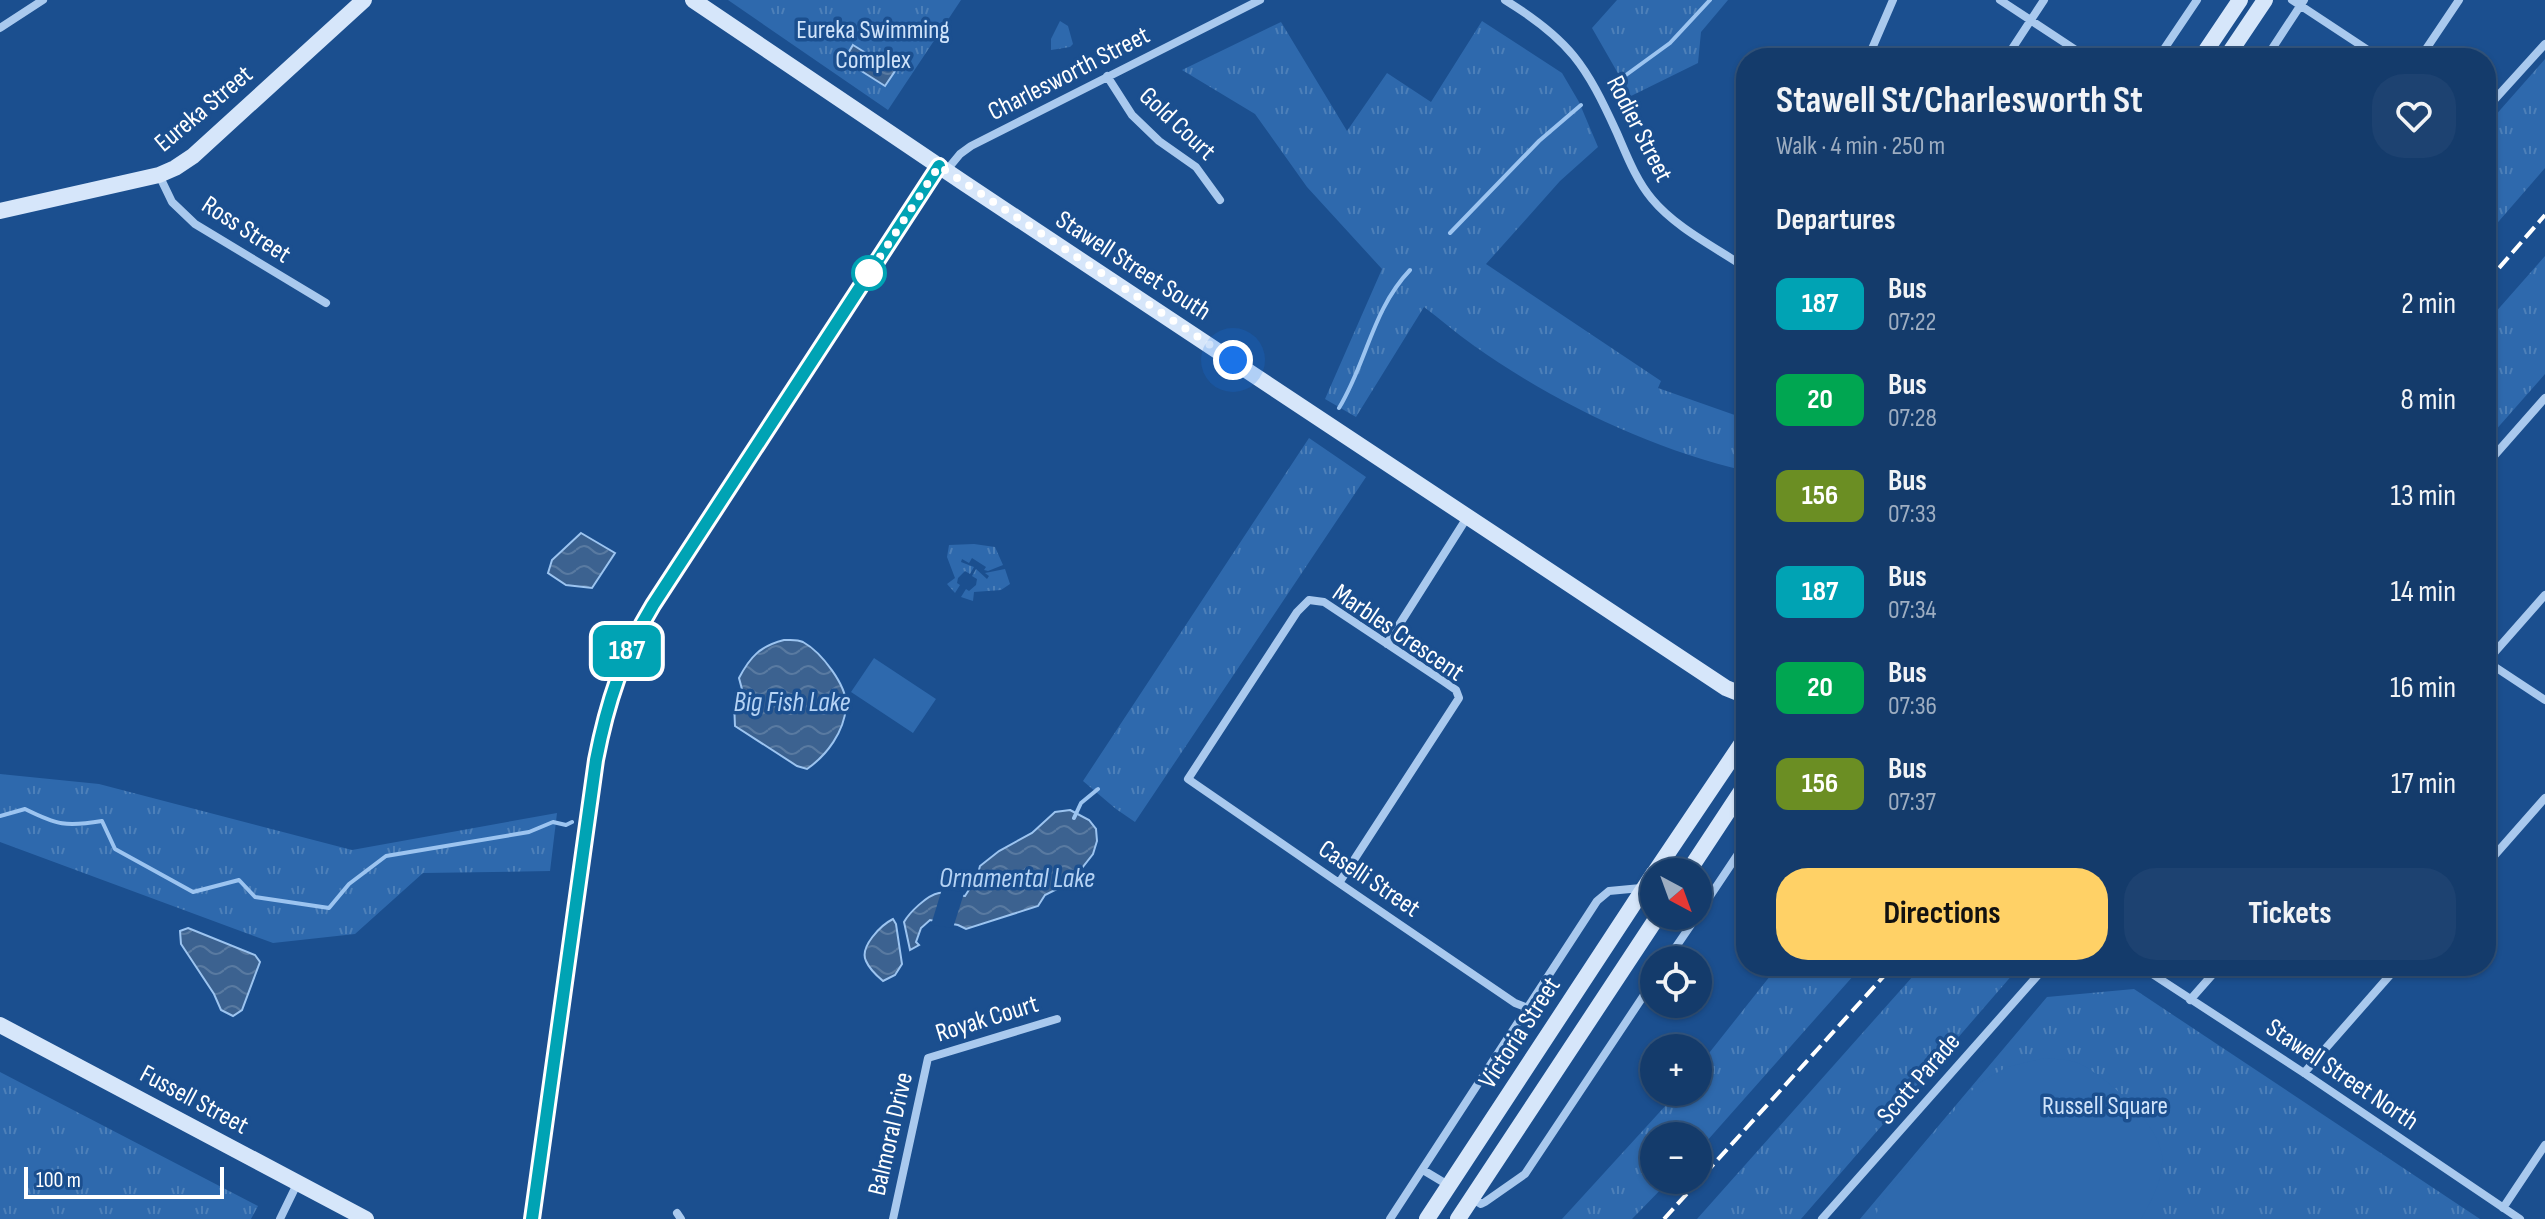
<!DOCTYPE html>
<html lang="en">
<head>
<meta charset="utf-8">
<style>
  body { margin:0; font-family:"Sofia Sans Condensed",sans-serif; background:#1d4271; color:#f1f3f6; height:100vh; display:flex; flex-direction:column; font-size:30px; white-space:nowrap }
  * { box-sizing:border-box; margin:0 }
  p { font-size:26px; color:#9dadc1 }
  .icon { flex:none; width:44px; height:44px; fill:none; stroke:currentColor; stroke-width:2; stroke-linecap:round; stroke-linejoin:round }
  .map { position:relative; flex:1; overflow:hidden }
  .panel { position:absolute; left:1736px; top:48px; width:760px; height:928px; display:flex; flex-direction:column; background:#143b6b; border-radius:32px; box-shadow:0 2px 6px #0004,0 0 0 2px #33557e }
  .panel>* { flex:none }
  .badge { padding:0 16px; border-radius:12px; font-size:28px; line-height:52px }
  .needle { width:52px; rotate:139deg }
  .buttons { position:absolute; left:1640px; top:858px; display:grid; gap:16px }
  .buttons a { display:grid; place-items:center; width:72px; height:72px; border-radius:50%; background:#143b6b; box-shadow:0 2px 6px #0004,0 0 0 2px #33557e; font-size:40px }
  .scale { position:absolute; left:24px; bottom:20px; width:200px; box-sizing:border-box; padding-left:8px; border:4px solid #fff; border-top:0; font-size:22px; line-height:28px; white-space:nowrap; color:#fff; -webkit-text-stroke:6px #1b4f8f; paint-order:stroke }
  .you { position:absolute; width:40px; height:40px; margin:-20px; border:6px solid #fff; border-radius:50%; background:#1a73e8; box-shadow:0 0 0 12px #1a73e833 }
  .map>.badge { position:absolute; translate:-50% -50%; box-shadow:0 0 0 4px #fff }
  h2 { padding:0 40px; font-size:30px; line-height:72px }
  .round { display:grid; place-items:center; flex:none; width:84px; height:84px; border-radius:32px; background:#1d4271 }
  .head { display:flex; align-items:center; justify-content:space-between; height:136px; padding:0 40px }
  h1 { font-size:38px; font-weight:700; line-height:60px }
  .primary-button { display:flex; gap:16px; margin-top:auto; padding:16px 40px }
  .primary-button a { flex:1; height:92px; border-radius:32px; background:#ffd166; color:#111; font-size:32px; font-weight:700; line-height:92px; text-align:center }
  .primary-button a+a { background:#1d4271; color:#f1f3f6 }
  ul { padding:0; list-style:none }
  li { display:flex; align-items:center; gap:24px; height:96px; padding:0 40px }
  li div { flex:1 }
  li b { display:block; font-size:30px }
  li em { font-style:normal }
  li .badge { min-width:88px; font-weight:700; text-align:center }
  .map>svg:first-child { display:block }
</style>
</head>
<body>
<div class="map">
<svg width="2545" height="1219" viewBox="0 0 2545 1219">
  <defs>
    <pattern id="grass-tufts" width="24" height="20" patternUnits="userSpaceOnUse" patternTransform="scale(2)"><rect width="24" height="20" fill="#2e69ad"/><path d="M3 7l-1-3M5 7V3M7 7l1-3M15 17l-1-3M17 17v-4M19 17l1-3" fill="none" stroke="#4d80b9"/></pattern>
    <pattern id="water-waves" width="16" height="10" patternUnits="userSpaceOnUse" patternTransform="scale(2)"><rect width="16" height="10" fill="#3c6290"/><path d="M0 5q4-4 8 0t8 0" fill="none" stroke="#597aa1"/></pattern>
  </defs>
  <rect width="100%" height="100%" fill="#1b4f8f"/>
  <path fill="url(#grass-tufts)" d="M 728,0 L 961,0 L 888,110 Z
    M 1617,0 L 1728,0 L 1701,32 L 1698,63 L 1631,96 L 1592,28 Z
    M 1060,21 L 1068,26 L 1073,44 L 1070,47 L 1051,50 L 1051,39 Z
    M 1482,21 L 1562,73 L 1579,102 L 1598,147 L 1560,181 L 1486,264 L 1661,381 L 1658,388 L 1746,419 L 1746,471 C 1651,449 1553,402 1473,345 C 1456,333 1440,319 1424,307 L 1356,417 L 1325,399 L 1382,269 L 1307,187 L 1255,114 L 1182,70 L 1281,22 L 1347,131 L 1387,73 L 1431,102 Z
    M 2545,59 L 2545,168 L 2486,236 L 2486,126 Z
    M 2545,256 L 2545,374 L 2486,441 L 2486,323 Z
    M 1309,438 L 1366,477 L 1135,822 L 1116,809 L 1083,781 Z
    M 974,544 L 995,547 L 1003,565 L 988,571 L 984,570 L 986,567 L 972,558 L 969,563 L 962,559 L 961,562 L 974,567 L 970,574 L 965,571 L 958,578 L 957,583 L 960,585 L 955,593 L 947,584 L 955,578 L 947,557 L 949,545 Z
    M 976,569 L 987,579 L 989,576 L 985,573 L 1005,569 L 1010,584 L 1001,590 L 974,592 L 973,601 L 961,597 L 966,589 L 969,591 L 976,585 L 977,579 L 972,576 Z
    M 0,774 L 99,784 L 352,850 L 557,813 L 550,871 L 423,873 L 355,934 L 273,943 L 0,842 Z
    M 1778,966 L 1862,966 L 1698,1151 L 1698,1136 L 1654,1136 L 1654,1180 L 1670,1180 L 1632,1219 L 1562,1219 L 1678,1092 L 1698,1092 L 1698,1067 Z
    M 1922,966 L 2020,966 L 1801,1219 L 1697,1219 Z
    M 2134,989 L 2480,1219 L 1860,1219 L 2047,997 Z
    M 0,1072 L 258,1206 L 251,1219 L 0,1219 Z"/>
  <path fill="#2e69ad" d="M 874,658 L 936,699 L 913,733 L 851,692 Z
    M 2044,1058 C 2054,1059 2065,1059 2075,1062 C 2103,1072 2159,1124 2162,1155 C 2164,1178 2152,1200 2141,1219 L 1875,1219 L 1881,1200 L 1929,1139 L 1979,1083 L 2007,1067 Z"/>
  <path fill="url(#water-waves)" stroke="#9cc4f0" stroke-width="2" d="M 853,45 L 895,71 L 885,86 L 844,60 Z
    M 581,533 L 615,553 L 592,588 L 566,585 L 548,573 L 552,560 Z
    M 784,640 C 791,640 797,639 803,642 C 821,652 848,686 846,707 C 844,732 827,755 807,769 L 797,766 L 735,726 L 734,702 L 743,693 L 739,678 C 750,657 760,646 784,640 Z
    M 1070,810 L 1089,820 L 1096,829 L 1097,841 L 1093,854 L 1078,873 L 1067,884 L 1045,895 L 1038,906 L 966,929 L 958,925 L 930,920 L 921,928 L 916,942 L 919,945 L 910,950 L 904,922 C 909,913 927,895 939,893 C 946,892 957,895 965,896 L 977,877 L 980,866 L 999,851 L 1032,833 L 1055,812 Z
    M 893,919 L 896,924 L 902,964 L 895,975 L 883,981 C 877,976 869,968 866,961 C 859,947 881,925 893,919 Z
    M 188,928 L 255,955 L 260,962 L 242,1010 L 233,1016 L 221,1010 L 214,994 L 181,944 L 180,931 Z"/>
  <path fill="#1b4f8f" d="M 942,889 L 962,892 L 965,890 L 953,928 L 931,925 Z"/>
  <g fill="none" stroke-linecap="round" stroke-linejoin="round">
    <path stroke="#9cc4f0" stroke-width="4" d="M 1615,83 L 1670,43 L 1710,0
      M 1450,233 L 1539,141 L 1581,105
      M 1339,408 C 1367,362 1372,310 1410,270
      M 0,816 L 25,809 C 57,825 66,827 102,821 L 115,849 L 193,892 L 239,880 L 255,897 L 329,908 L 349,884 L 386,856 L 529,832 L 553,822 L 566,825 L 572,822
      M 1074,818 L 1081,803 L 1098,789"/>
    <path stroke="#a9c9ee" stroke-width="8" d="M 1505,0 C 1570,40 1586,65 1617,133 C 1627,156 1636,180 1652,199 C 1676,228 1715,247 1746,268
      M 2000,0 L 2088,58
      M 2292,0 L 2380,58
      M 0,28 L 43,0
      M 1868,58 L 1893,0
      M 2006,58 L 2044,0
      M 2158,58 L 2197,0
      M 2266,58 L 2304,0
      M 2420,58 L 2459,0
      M 1107,76 L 1132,115 L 1159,141 L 1196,167 L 1220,200
      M 2486,109 L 2545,44
      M 946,171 L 960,154 L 971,146 L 1260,0
      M 159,175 L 172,202 L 195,224 L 326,303
      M 2486,465 L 2545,398
      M 1387,644 L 1468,516
      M 2486,661 L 2545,700
      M 2486,662 L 2545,595
      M 2486,865 L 2545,798
      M 1339,883 L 1459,698 L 1456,690 L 1443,681 L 1324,602 L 1309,600 L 1297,612 L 1188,779 L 1339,883 L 1358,896 L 1515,1003 L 1528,1008
      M 1698,914 L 1746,842
      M 1667,960 L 1697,916
      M 2140,966 L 2304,1073 L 2520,1219
      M 2190,1000 L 2220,966
      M 2304,1073 L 2398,966
      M 1423,1170 L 1448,1185
      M 1471,1198 L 1481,1204 L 1485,1202 L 1525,1174 L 1654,980
      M 2503,1208 L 2545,1145
      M 677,1213 L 681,1219
      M 280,1219 L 298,1182
      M 532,1219 L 596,760 C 606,703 623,653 653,605 L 939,166
      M 893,1219 L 928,1058 L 1057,1019
      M 1390,1219 L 1597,901 L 1609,891 L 1641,888
      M 1822,1219 L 2046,966"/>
    <path stroke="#d6e6fa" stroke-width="16" d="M 693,0 L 964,183 L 1726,688 L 1746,696
      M 2201,58 L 2240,0
      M 2226,58 L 2265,0
      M 0,211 L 159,175 L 175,168 L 193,156 L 364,0
      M 1655,872 L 1746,737
      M 1688,872 L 1746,784
      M 0,1025 L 366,1219
      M 1427,1219 L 1654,873
      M 1458,1219 L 1658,916"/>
    <path stroke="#fff" stroke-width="4" stroke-dasharray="14 6" stroke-linecap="butt" d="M 2486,283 L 2545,215
      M 1664,1219 L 1893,966"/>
  </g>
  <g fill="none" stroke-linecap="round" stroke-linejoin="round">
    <g stroke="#fff" stroke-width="18">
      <path id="line" d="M 532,1219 L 596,760 C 607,703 623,654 653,605 L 939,166"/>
    </g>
    <use href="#line" stroke="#00a3b4" stroke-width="12"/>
    <path stroke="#fff" stroke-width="8" stroke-dasharray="0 14.4" d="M 869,273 L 863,283 L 939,166 L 1233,360"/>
  </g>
  <circle fill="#fff" stroke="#00a3b4" stroke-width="4" cx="869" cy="273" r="16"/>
  <g text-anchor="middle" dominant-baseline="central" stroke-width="7" stroke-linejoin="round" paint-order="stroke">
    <g font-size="26" fill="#cfe3fa" stroke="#1b4f8f">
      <text x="873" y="30">Eureka Swimming<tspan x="873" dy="30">Complex</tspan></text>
      <text x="2105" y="1106">Russell Square</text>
    </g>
    <g font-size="26" fill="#fff" stroke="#1b4f8f">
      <text transform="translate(1069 74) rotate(-27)">Charlesworth Street</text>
      <text transform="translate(204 109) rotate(-40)">Eureka Street</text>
      <text transform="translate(1177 124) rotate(43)">Gold Court</text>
      <text transform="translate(1639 129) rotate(63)">Rodier Street</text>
      <text transform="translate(246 230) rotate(33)">Ross Street</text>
      <text transform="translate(1133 266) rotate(33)">Stawell Street South</text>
      <text transform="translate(1398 633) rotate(34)">Marbles Crescent</text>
      <text transform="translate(1369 879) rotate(34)">Caselli Street</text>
      <text transform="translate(987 1019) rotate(-17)">Royak Court</text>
      <text transform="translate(1520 1033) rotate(-57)">Victoria Street</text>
      <text transform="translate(2342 1075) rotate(34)">Stawell Street North</text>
      <text transform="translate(1919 1079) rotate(-49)">Scott Parade</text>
      <text transform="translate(194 1100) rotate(28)">Fussell Street</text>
      <text transform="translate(891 1134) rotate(-77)">Balmoral Drive</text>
    </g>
    <g font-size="28" font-style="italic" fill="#b5d3f5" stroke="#1b4f8f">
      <text x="792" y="702">Big Fish Lake</text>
      <text x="1017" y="878">Ornamental Lake</text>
    </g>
  </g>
</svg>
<div class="buttons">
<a><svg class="needle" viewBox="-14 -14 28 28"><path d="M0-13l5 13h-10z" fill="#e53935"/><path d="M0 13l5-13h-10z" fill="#9dadc1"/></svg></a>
<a><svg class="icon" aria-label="locate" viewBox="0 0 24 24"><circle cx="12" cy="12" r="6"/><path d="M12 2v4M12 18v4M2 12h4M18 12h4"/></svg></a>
<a>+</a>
<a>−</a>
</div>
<div class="scale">100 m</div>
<div class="you" style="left:1233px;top:360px"></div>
<b class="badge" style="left:627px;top:651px;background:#00a3b4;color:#fff">187</b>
<section class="panel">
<div class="head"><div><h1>Stawell St/Charlesworth St</h1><p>Walk · 4 min · 250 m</p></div><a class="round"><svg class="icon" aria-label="heart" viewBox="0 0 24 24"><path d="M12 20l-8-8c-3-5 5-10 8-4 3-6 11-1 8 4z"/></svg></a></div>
<h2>Departures</h2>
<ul>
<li><span class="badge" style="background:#00a3b4;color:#fff">187</span><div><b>Bus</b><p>07:22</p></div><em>2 min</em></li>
<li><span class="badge" style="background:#00a651;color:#fff">20</span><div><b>Bus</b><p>07:28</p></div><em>8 min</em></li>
<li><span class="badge" style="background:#6b8e23;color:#fff">156</span><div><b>Bus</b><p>07:33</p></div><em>13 min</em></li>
<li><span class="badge" style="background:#00a3b4;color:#fff">187</span><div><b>Bus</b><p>07:34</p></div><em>14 min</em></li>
<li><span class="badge" style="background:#00a651;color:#fff">20</span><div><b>Bus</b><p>07:36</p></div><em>16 min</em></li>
<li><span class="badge" style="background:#6b8e23;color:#fff">156</span><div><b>Bus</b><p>07:37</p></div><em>17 min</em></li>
</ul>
<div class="primary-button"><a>Directions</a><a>Tickets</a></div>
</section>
</div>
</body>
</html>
